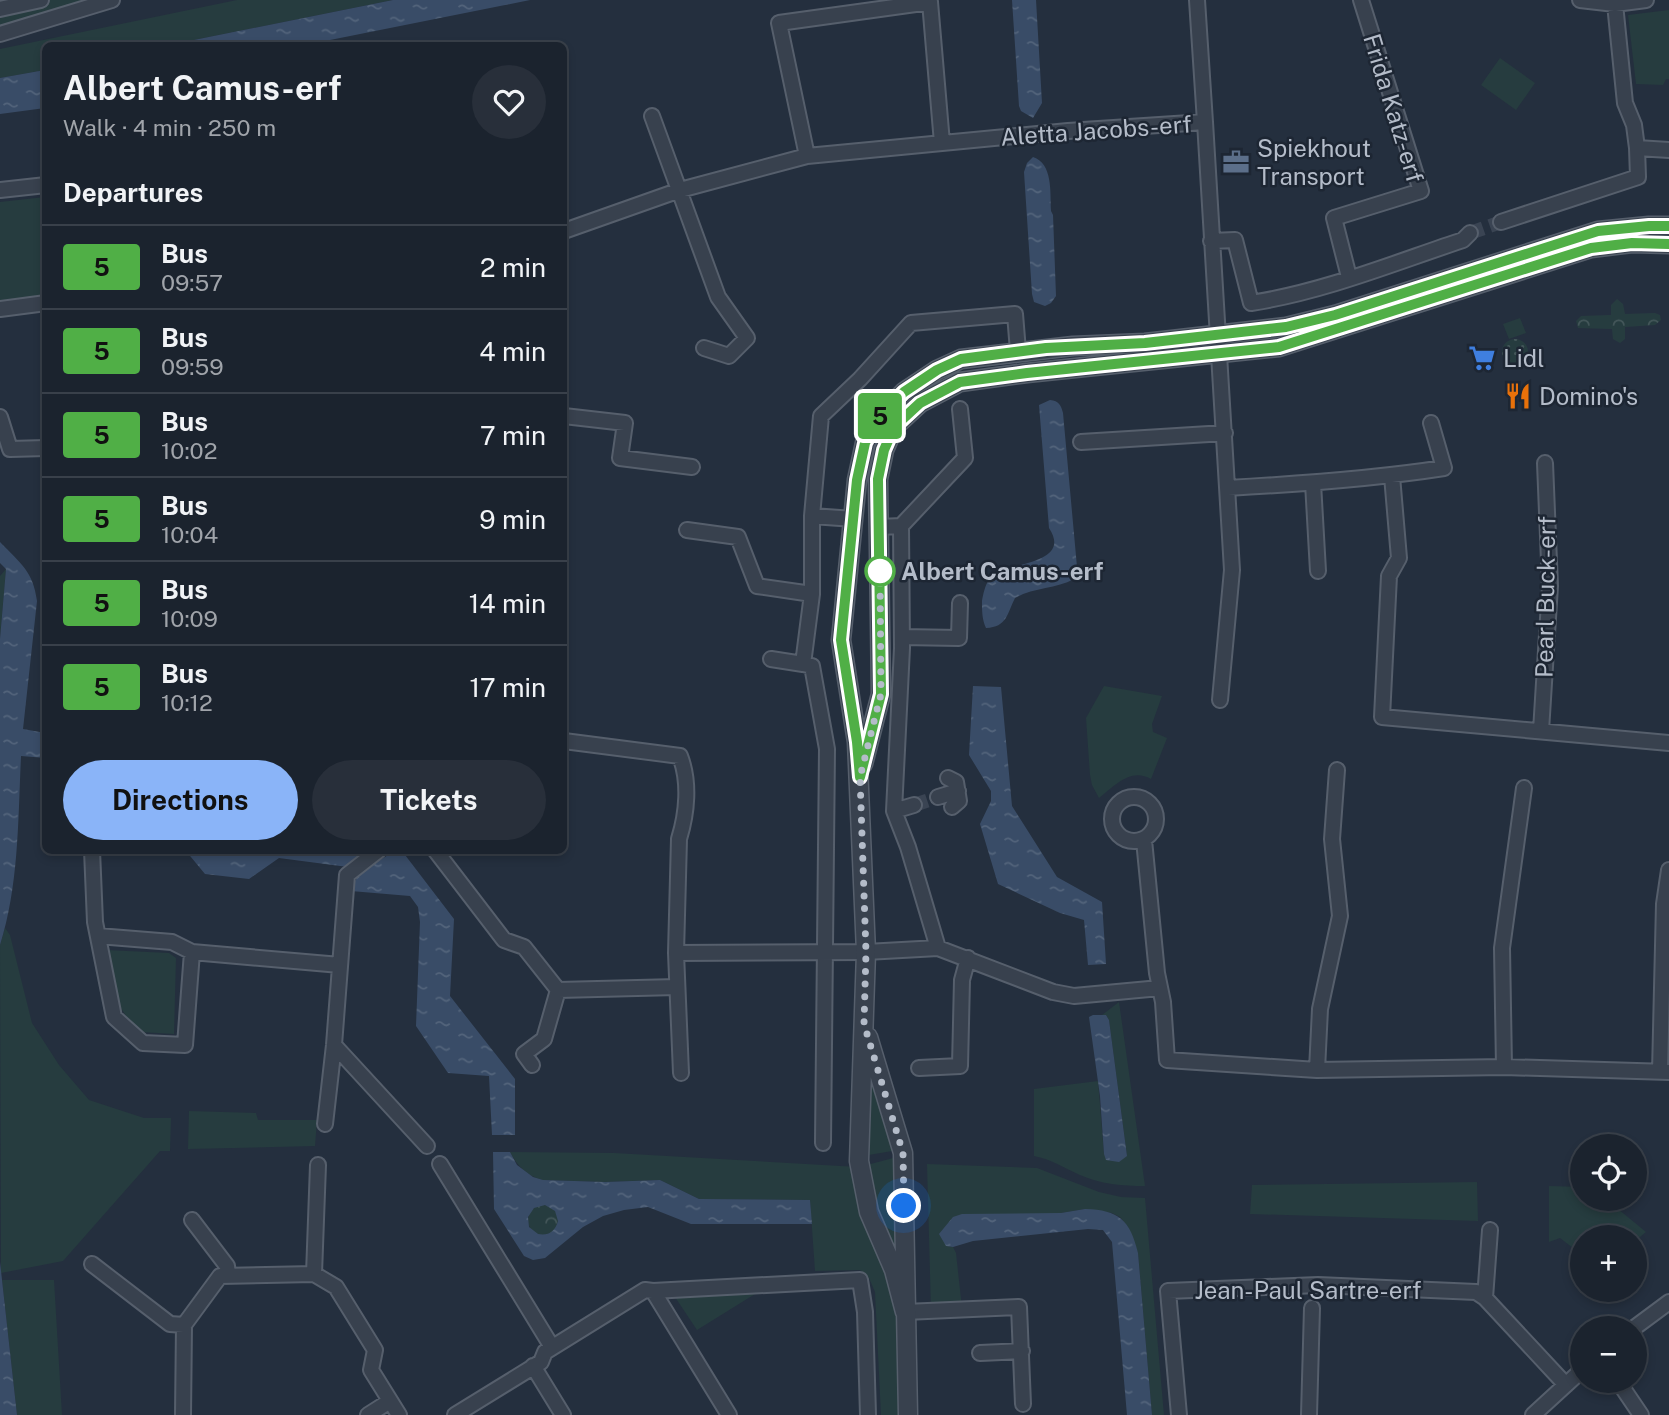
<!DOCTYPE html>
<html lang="en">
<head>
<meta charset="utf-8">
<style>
  body { margin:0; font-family:"Public Sans",sans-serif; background:#282f3a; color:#f1f3f6; height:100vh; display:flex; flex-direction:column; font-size:26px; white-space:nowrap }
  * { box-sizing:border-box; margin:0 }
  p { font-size:23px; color:#a0a4aa }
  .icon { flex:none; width:38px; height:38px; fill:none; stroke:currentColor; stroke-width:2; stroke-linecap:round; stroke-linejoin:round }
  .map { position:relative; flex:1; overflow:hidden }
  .side { position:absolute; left:42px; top:42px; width:525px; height:812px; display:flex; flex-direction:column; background:#1b232e; border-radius:10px; box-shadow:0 4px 10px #0003,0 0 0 2px #39404a }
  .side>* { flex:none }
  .badge { padding:0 14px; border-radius:5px; font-size:24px; line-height:46px }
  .buttons { position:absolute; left:1570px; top:1134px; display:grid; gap:14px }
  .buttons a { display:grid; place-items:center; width:77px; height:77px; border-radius:50%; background:#1b232e; box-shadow:0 4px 10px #0003,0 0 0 2px #39404a; font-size:35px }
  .you { position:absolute; width:35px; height:35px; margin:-18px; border:5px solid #fff; border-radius:50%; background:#1a73e8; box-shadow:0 0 0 10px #1a73e833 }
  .map>.badge { position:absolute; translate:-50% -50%; box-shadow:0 0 0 4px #fff }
  h2 { padding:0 21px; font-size:26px; line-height:63px }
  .round { display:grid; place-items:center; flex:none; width:74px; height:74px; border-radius:37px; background:#282f3a }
  .overview { display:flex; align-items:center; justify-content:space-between; height:119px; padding:0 21px }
  h1 { font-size:33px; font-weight:700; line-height:52px }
  .action { display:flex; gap:14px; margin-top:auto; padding:14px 21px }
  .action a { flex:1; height:80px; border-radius:42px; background:#8ab4f8; color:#111; font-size:28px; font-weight:700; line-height:80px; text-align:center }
  .action a+a { background:#282f3a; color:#f1f3f6 }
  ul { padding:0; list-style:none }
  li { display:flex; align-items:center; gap:21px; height:84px; padding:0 21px; border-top:2px solid #39404a }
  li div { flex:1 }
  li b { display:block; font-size:26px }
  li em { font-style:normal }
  li .badge { min-width:77px; font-weight:700; text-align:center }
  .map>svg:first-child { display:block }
</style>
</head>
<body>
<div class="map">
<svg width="1669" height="1415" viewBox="0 0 1669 1415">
  <defs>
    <pattern id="forest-crowns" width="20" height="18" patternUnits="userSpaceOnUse" patternTransform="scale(1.75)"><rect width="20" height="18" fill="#263c3f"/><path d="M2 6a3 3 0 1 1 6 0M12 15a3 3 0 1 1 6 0" fill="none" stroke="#435659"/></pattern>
    <pattern id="garden-dots" width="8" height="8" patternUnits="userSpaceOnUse" patternTransform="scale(1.75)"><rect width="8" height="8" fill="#263c3f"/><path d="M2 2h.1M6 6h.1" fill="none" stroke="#435659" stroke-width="1.8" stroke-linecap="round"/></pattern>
    <pattern id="water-ripples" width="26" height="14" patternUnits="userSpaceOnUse" patternTransform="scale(1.75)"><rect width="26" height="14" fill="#394c67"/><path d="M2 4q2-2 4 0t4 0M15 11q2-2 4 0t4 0" fill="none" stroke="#53647b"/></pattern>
  </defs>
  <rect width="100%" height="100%" fill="#242f3e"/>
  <path fill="#263c3f" d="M 0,0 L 99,0 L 0,30 Z
    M 237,0 L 393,0 L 169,45 L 46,46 L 45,70 L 0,78 L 0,49 Z
    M 1669,10 L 1669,79 L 1666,79 L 1663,85 L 1636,84 L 1628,15 Z
    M 1500,58 L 1535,83 L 1516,110 L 1481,85 Z
    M 45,197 L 45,297 L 0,303 L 0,202 Z
    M 1520,318 L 1526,333 L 1509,339 L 1503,324 Z
    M 6,569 L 0,638 L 0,576 Z
    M 1104,686 L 1162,696 L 1152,724 L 1153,732 L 1167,738 L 1151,779 C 1131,767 1114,786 1099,798 L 1092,785 L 1090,775 L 1086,718 Z
    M 5,928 L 10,935 L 32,1023 L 59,1065 L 89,1100 L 144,1118 L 171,1118 L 170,1151 L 160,1151 L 63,1261 L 1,1273 L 0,945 Z
    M 106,950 L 169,953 L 176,958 L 174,1034 L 141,1032 L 126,1016 L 117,1002 Z
    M 1119,1002 L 1145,1186 C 1123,1186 1100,1184 1080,1175 C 1064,1168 1051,1159 1034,1156 L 1034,1089 L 1098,1081 L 1104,1154 L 1127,1156 L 1109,1020 L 1106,1015 L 1102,1015 Z
    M 867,1044 L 898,1150 L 863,1156 Z
    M 189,1111 L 256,1113 L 258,1120 L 317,1120 L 315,1146 L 188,1149 Z
    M 510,1152 L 614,1153 L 858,1167 L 899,1320 L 901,1371 L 898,1415 L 881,1415 L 875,1292 L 869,1278 L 860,1270 L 815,1271 L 810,1200 L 699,1199 L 660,1180 L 605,1182 L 542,1180 C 527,1175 518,1167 510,1152 Z
    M 897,1157 L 898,1266 L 871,1194 L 867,1165 Z
    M 927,1164 L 1037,1168 L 1099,1192 L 1121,1197 L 1145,1198 L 1164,1415 L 1152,1415 L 1138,1253 L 1128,1227 L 1120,1217 L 1112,1213 L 1085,1209 L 1061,1213 L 946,1246 L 953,1247 L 956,1253 L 962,1308 L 931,1310 Z
    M 1477,1182 L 1478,1221 L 1250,1214 L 1252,1185 Z
    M 1549,1186 L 1582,1187 L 1582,1199 L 1606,1199 L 1646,1232 L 1635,1241 L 1634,1237 L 1582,1237 L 1582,1255 L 1560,1238 L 1549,1242 Z
    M 2,1280 L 54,1280 L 62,1415 L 17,1415 Z
    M 752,1289 L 755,1294 L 697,1330 L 675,1297 L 685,1291 Z"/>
  <path fill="url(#forest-crowns)" d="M 1617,299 L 1623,304 L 1625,314 L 1655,313 L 1660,315 L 1661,320 L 1655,325 L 1625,327 L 1625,339 L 1620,343 L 1613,339 L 1612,329 L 1578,328 L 1576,321 L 1581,316 L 1611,315 L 1611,305 Z
    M528 1220a15 15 0 1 1 30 0a15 15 0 1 1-30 0Z"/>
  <path fill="url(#garden-dots)" d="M1502 352a13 13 0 1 1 26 0a13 13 0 1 1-26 0Z"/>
  <path fill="url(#water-ripples)" fill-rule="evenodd" d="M 393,0 L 530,0 L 305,45 L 169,45 Z
    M 1012,0 L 1036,0 L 1042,103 L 1033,118 L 1021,111 L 1019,106 Z
    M 45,70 L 45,108 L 0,114 L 0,78 Z
    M 1033,157 C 1053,164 1050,191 1051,211 L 1053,215 L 1056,296 L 1051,303 L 1045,306 L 1034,302 L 1032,294 L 1024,172 L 1027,163 Z
    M 1050,400 C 1059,401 1061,405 1063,413 L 1077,567 L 1074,579 C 1056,589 1034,587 1015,598 C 1007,614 1007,627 986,628 C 982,619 982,611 982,601 C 983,595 985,585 989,580 C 1003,561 1074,566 1049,528 L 1039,405 Z
    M 0,542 C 21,564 33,571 37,601 L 23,729 L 45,733 L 46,758 L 21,756 C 18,819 19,885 0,945 L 0,639 L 6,569 L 0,563 Z
    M 973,686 L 1001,687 L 1012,806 L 1057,877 L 1102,902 L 1106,964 L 1088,965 L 1084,920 L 1060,913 L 998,884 L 980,824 L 991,801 L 991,791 L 969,755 Z
    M 186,851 L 367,851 L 348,867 L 279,858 L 249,879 L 205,874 Z
    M 395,851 L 402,851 L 454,919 L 450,996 L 515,1079 L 515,1135 L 492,1135 L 489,1076 L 448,1073 L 416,1026 L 420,922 L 418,907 L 410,896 L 351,891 C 355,871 379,861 395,851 Z
    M 1093,1015 L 1106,1015 L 1109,1020 L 1127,1156 L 1119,1162 L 1106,1160 L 1104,1154 L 1100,1096 L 1089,1017 Z
    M 493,1152 L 510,1152 L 517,1165 L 533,1177 L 543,1180 L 605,1182 L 660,1180 L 699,1199 L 810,1200 L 812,1224 L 691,1224 L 648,1207 L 624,1210 L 603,1216 L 583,1227 L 545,1258 L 533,1260 L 524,1256 L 494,1209 ZM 545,1205 L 555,1211 L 558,1221 C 555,1232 548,1236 538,1234 L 529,1227 L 528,1217 L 534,1208 Z
    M 1085,1209 C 1119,1210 1130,1220 1138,1253 L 1152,1415 L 1127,1415 L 1112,1242 L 1103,1230 L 1088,1229 L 973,1241 L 953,1247 L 946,1246 L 939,1234 L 953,1217 L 962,1214 L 1061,1213 Z
    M 0,1262 L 17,1415 L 0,1415 Z"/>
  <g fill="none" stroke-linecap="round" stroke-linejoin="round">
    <path stroke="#3a4453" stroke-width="14" stroke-dasharray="14 7" stroke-linecap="butt" d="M 1470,233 L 1501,222
      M 914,805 L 938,797"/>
    <g stroke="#565f6c" stroke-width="18">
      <path id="minor" d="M 1197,0 L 1205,122
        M 1580,0 L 1615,4 L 1646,0
        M 0,9 L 41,0
        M 0,34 L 112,0
        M 652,116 L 718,297 L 747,338 L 729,356 L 704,348
        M 1637,148 L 1669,150
        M 807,156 L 779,23 L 930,2 L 942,143
        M 0,190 L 46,185
        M 1501,222 L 1638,177 L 1637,148 L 1634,125 L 1625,103 L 1615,4
        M 564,231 L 680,190 L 807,156 L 1068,131 L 1205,122 L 1232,570 L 1220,700
        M 1211,241 L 1235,240 L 1251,303 C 1323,292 1394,263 1463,240 L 1470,233
        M 1349,277 L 1334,218 L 1421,191 L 1361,0
        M 0,309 L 46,303
        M 564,416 L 625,423 L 620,458 L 692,467
        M 0,417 L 10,449 L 46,448
        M 1081,442 L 1225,433
        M 1392,476 L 1399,558 L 1389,576 L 1382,717 L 1669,743
        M 1313,483 L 1318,571
        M 1228,488 C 1301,484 1373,479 1444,468 L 1431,423
        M 812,516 L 821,416 L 860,379 L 911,323 L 1015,314 L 1018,351
        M 901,526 L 902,648 L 894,811 L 908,847 L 938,948
        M 880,527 L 901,526 L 965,458 L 960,409
        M 687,530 L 738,537 L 757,586 L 812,594
        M 902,637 L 959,638 L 960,603
        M 771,659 L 803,664
        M 1541,731 L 1550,586 L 1545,463
        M 564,741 L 680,756 C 690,782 687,813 679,839 L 676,953 L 681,1073
        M 948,778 L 956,782 L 959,801 L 952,807
        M 938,797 L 958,791
        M1112 819a22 22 0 1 1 44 0a22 22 0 1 1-44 0Z
        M 894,811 L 914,805
        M 1144,840 L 1157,973 L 1163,1002 L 1167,1060 L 1317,1070 L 1504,1067 L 1669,1072
        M 92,850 L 95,922 L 114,1017 L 143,1043 L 185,1045 L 192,952
        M 435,850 L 504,940 L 524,947 L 558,990 L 677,987
        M 98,936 L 172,942 L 192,952 L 340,965
        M 676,953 L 866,952 L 938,948 L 1053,992 L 1074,996 L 1160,988
        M 334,1045 L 427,1146
        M 532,1065 L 524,1054 L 544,1039 L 558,990
        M 1504,1067 L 1502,948 L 1524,788
        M 919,1068 L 960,1066 L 962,980 L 968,958
        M 1317,1070 L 1320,1009 L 1340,916 L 1332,839 L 1337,770
        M 1660,1072 L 1664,904 L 1669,870
        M 325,1124 L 334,1045 L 347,875 L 379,850
        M 823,1143 L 827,749 L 812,666 L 803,664 L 812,594 L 812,516 L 854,519
        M 440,1164 L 552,1347
        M 192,1220 L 227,1266 L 228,1275
        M 92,1264 L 170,1324 L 184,1325
        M 314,1274 L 318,1165
        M 653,1291 L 860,1280 L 865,1312 L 868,1415
        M 1485,1298 L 1490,1230
        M 905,1312 L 1019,1307 L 1023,1404
        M 1634,1328 L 1669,1302
        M 980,1353 L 1022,1351
        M 533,1366 L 563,1415
        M 1618,1381 L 1641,1415
        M 183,1415 L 184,1325 L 220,1276 L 314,1274 L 336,1287 L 375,1350 L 371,1370 L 399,1415
        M 368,1415 L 390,1401
        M 455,1415 L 541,1362 L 545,1352 L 645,1290 L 653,1291 L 729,1415
        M 1179,1415 L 1168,1291 L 1318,1285 L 1476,1292 L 1485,1298 L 1566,1385
        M 1309,1415 L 1312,1308
        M 1533,1415 L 1582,1370"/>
    </g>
    <g stroke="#565f6c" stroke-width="21">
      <path id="tertiary" d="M 863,764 L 881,694 L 878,479 L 884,450 L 894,427 L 920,403 L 960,382 L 1027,373 L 1279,347 L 1591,248 L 1632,243 L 1669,244
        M 868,1037 L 903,1153 L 908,1415
        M 905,1312 L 894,1270 L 869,1212 L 859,1161 L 866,952 L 857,742 L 841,640 L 857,480 L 865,443 L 879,418 L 904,392 L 937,370 L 961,359 L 1073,346 L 1145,343 L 1286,327 L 1335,315 L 1598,231 L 1649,226 L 1669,226"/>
    </g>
    <use href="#minor" stroke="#38414e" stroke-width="14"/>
    <use href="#tertiary" stroke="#38414e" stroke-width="18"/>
  </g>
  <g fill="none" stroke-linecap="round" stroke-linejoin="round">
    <g stroke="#fff" stroke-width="16">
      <path id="line" d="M 1669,226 L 1649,226 L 1598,231 L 1335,315 L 1286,327 L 1145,343 L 1046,348 L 961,359 L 937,370 L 904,392 L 878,418 L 865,443 L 857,480 L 841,640 L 857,742 L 860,777 L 881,694 L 878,479 L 884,450 L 894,427 L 920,403 L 960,382 L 1027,373 L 1279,347 L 1591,248 L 1632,243 L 1669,244"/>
    </g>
    <use href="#line" stroke="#50af46" stroke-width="10"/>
    <path stroke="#b4bcc9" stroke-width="7" stroke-dasharray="0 12.6" d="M 880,571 L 881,694 L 860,777 L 866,952 L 864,1024 L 903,1153 L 904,1206"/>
  </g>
  <defs>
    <g id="office-bare" transform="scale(2.1)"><path d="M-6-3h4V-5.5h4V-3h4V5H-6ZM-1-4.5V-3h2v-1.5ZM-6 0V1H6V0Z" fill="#5c6f8a" stroke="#1d2633" stroke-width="2.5" paint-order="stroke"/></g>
    <g id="supermarket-bare" transform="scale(2.1)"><path d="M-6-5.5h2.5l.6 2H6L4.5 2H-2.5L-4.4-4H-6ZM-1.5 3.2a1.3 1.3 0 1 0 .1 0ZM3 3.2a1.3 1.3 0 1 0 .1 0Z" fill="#3f7fe0" stroke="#1d2633" stroke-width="2.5" paint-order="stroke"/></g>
    <g id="restaurant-bare" transform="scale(2.1)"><path d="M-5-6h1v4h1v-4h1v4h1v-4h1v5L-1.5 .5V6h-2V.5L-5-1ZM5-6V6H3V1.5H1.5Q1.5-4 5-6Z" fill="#e8710a" stroke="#1d2633" stroke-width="2.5" paint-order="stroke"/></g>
  </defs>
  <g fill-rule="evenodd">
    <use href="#office-bare" x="1236" y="162"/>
    <use href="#supermarket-bare" x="1482" y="358"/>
    <use href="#restaurant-bare" x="1518" y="396"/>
  </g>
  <circle fill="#fff" stroke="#50af46" stroke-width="3.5" cx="880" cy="571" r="14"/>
  <g text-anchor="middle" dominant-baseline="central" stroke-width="5" stroke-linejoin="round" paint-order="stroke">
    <g font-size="24" fill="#b4bcc9" stroke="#1d2633">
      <text transform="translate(1394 108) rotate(73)">Frida Katz-erf</text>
      <text transform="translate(1096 130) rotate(-4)">Aletta Jacobs-erf</text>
      <text transform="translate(1545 597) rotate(-89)">Pearl Buck-erf</text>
      <text x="1308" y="1290">Jean-Paul Sartre-erf</text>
    </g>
    <g font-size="24" fill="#b4bcc9" stroke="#1d2633" text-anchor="start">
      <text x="1257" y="148">Spiekhout<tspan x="1257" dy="28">Transport</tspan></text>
      <text x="1503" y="358">Lidl</text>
      <text x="1539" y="396">Domino's</text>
    </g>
    <g font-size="24" font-weight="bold" fill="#b4bcc9" stroke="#1d2633" text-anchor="start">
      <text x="901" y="571">Albert Camus-erf</text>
    </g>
  </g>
</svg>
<div class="buttons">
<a><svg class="icon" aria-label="locate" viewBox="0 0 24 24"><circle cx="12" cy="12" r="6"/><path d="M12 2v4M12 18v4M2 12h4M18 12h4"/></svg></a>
<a>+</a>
<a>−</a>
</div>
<div class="you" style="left:904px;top:1206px"></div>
<b class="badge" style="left:880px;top:416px;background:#50af46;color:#111">5</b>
<section class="side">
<div class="overview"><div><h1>Albert Camus-erf</h1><p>Walk · 4 min · 250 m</p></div><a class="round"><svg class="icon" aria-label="heart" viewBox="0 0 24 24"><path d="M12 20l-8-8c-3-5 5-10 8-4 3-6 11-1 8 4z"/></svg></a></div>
<h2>Departures</h2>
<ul>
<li><span class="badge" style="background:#50af46;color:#111">5</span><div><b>Bus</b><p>09:57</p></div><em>2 min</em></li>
<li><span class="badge" style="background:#50af46;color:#111">5</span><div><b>Bus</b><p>09:59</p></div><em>4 min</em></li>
<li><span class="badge" style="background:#50af46;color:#111">5</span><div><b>Bus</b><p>10:02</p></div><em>7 min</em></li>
<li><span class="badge" style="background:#50af46;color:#111">5</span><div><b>Bus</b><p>10:04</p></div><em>9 min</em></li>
<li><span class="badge" style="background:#50af46;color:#111">5</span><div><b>Bus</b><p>10:09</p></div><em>14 min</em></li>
<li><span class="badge" style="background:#50af46;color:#111">5</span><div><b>Bus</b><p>10:12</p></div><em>17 min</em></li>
</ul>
<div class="action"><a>Directions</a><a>Tickets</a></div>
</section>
</div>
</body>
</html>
